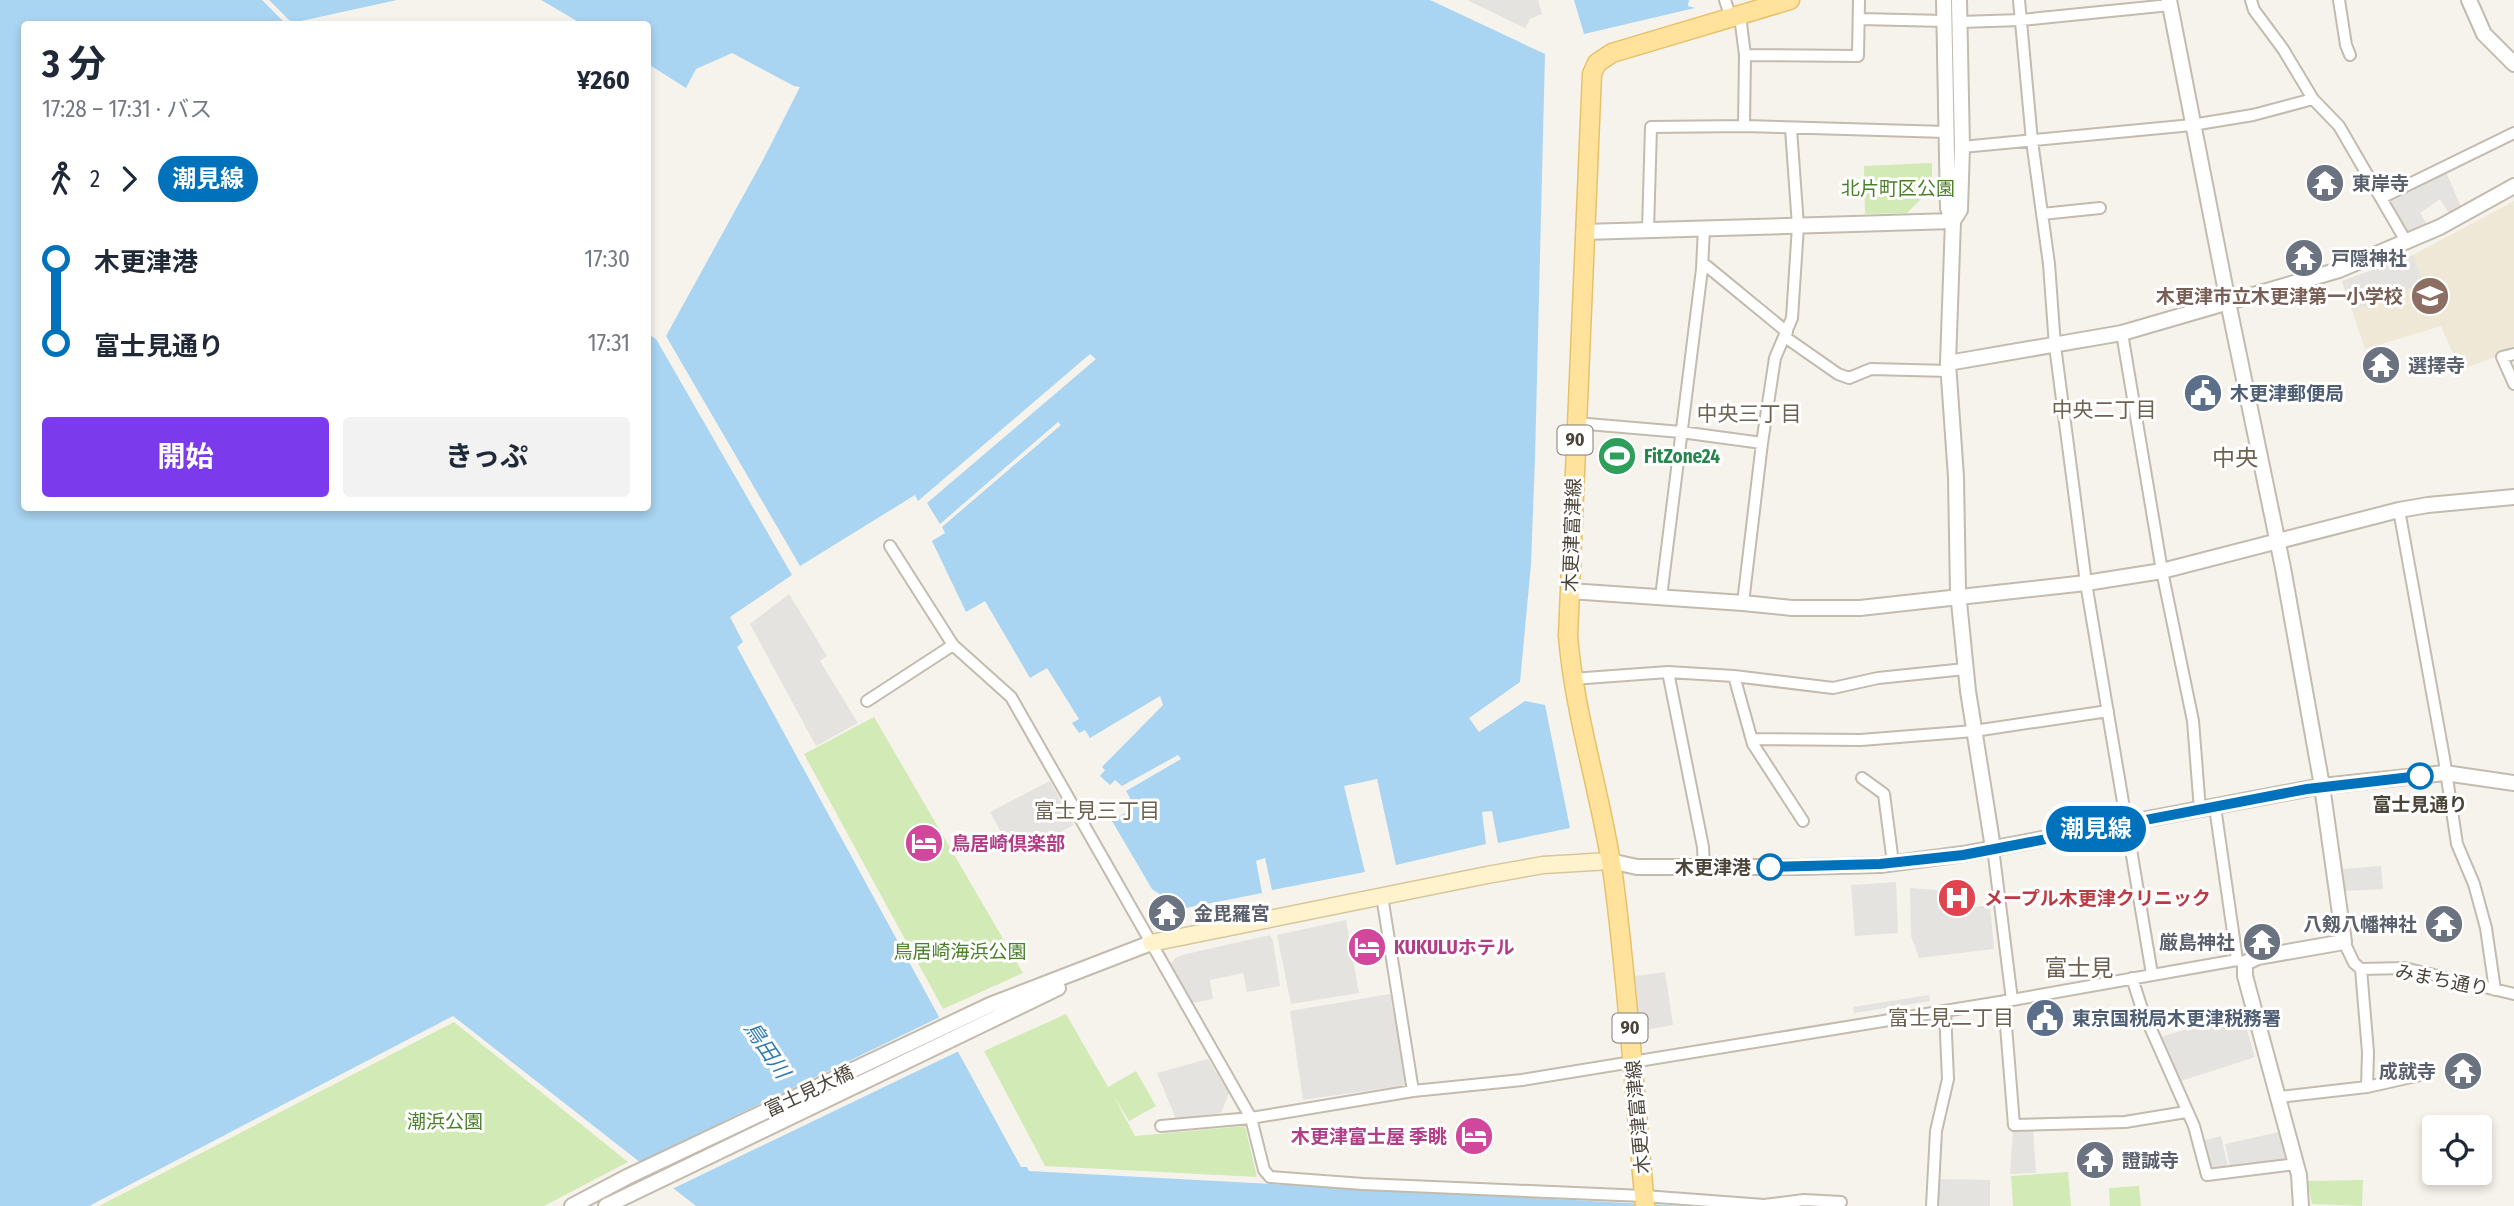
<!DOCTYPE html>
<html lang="ja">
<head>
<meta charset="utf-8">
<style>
  body { margin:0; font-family:"Fira Sans Condensed","Noto Sans JP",sans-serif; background:#f2f2f3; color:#1f2937; height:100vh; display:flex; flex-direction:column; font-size:26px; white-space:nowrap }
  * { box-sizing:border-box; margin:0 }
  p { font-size:23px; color:#747a83 }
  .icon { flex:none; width:38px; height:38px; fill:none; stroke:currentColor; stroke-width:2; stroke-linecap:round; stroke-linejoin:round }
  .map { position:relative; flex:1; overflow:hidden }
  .panel { position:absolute; left:21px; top:21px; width:630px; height:490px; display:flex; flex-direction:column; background:#fff; border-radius:7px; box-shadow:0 4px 10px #0003 }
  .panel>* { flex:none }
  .badge { padding:0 14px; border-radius:23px; font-size:24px; line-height:46px }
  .tools { position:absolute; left:2422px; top:1115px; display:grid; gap:14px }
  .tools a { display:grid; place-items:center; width:70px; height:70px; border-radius:7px; background:#fff; box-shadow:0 4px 10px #0003; font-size:35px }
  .map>.badge { position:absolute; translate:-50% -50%; box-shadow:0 0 0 4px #fff }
  .legs { display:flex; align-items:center; gap:10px; height:77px; padding:0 21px; font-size:23px }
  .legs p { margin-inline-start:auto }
  .headline { display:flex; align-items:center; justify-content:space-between; height:119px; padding:0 21px }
  h1 { font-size:38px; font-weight:700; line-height:52px }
  .action { display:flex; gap:14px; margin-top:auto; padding:14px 21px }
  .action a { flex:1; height:80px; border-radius:7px; background:#7c3aed; color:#fff; font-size:28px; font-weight:700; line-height:80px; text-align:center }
  .action a+a { background:#f2f2f3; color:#1f2937 }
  ul { padding:0 21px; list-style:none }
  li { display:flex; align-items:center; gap:24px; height:84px; font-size:26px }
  li i { display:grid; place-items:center; width:10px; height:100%; margin:0 9px; background:currentColor }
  li i::after { content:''; width:18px; height:18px; margin:-9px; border:5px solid; border-radius:50%; background:#fff }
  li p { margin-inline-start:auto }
  li:first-child i { background:linear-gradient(#0000 50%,currentColor 0) }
  li:last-child i { background:linear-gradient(currentColor 50%,#0000 0) }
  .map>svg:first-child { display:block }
</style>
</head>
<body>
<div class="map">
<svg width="2514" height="1206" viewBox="0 0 2514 1206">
  <rect width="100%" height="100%" fill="#f6f3ec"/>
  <path fill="#efe8d6" d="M 2514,201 L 2514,350 L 2460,370 L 2441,326 L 2365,349 L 2342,281 L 2413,255 Z"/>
  <path fill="#d2eab5" d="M 1932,163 L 1932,188 L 1907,213 L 1865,214 L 1864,166 Z
    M 874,717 L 1023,973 L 943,1009 L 804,754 Z
    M 1066,1014 L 1108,1087 L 1136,1071 L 1156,1106 L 1129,1121 L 1112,1093 L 1135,1136 L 1245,1126 L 1257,1177 L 1045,1166 L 984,1051 Z
    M 454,1022 L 628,1162 L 544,1206 L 99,1206 Z
    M 2068,1172 L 2071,1206 L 2013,1206 L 2011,1176 Z
    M 2363,1180 L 2362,1206 L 2312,1204 L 2307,1181 Z
    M 2139,1186 L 2141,1206 L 2110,1206 L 2109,1188 Z"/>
  <path fill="#e5e3e0" d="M 1467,0 L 1538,0 L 1542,14 L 1530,19 L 1525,28 Z
    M 2446,172 L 2462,209 L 2450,215 L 2440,199 L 2420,213 L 2428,226 L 2407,235 L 2389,198 Z
    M 2413,255 L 2423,283 L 2352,311 L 2342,281 Z
    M 789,594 L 827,656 L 820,661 L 858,723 L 816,746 L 750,624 Z
    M 1050,781 L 1074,825 L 1014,856 L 990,812 Z
    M 2381,866 L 2383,889 L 2345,891 L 2343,869 Z
    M 1896,882 L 1898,933 L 1855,936 L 1851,885 Z
    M 1910,888 L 1937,890 L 1939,893 L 1944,893 L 1946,911 L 1990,905 L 1994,949 L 1919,958 L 1911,936 Z
    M 1346,920 L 1359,993 L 1291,1004 L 1277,935 Z
    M 1270,935 L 1273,941 L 1280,986 L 1247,992 L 1243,973 L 1210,980 L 1213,999 L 1193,1003 L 1169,966 L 1175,958 L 1182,955 Z
    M 1665,972 L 1673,1025 L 1640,1031 L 1635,976 Z
    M 1390,994 L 1407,1085 L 1303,1100 L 1290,1011 Z
    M 1929,995 L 1930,1001 L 1854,1013 L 1853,1007 Z
    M 2242,1013 L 2255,1057 L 2178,1082 L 2157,1038 Z
    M 1208,1059 L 1229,1093 L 1221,1113 L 1176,1119 L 1157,1073 Z
    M 2013,1129 L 2033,1130 L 2036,1173 L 2010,1174 Z
    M 2279,1132 L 2286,1161 L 2230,1166 L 2225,1144 Z
    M 2221,1136 L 2228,1167 L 2209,1168 L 2202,1141 Z
    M 1937,1179 L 1990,1180 L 1990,1206 L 1936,1206 Z"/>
  <path fill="#a9d4f2" d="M 0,0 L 262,0 L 286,24 L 24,24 L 24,508 L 648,508 L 648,334 L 656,339 L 792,575 L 730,617 L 743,642 L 737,647 L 1021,1167 L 1027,1167 L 1029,1171 L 1684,1206 L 696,1206 L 453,1016 L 89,1206 L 0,1206 Z
    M 269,0 L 397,0 L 292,23 Z
    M 541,0 L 1430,0 L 1545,54 L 1535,458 L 1531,564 L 1520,682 L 1469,718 L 1479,732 L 1525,701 L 1545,705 L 1570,828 L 1498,843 L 1492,811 L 1482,812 L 1486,844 L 1396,865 L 1377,779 L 1344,786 L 1365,872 L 1272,890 L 1265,858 L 1256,861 L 1262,893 L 1181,909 L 1152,889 L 1112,821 L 1125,813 L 1130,798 L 1126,791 L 1181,759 L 1178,755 L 1122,786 L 1115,780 L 1110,785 L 1100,776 L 1105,770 L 1102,767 L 1163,705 L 1160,696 L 1090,738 L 1085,730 L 1079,733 L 1072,723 L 1079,719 L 1047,668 L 1030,678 L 985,601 L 966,612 L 932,541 L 945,533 L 942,527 L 1061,425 L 1058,422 L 940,524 L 927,503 L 1096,359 L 1090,354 L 918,501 L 915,495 L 800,566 L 666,336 L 763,160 L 800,87 L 794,86 L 732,53 L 696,69 L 686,88 L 648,64 L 648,24 L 582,24 Z
    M 1574,0 L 1689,0 L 1688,6 L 1695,8 L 1584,34 Z"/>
  <path fill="#f6f3ec" d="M 942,1016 L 961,1050 L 672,1189 L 638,1163 Z"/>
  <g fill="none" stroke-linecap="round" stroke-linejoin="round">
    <g stroke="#c2bbae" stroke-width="14">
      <path id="minor" d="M 1725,0 L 1731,19
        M 2019,0 L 2032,141 L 2049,264 L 2055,346 L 2086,583 L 2152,974
        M 2251,0 L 2254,10 L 2283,49 L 2313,99 L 2339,126 L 2407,243
        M 2339,0 L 2346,45 L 2350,55
        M 1740,16 L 1745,55 L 1744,126
        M 1860,19 L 1945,21
        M 1960,22 L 2021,20 L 2170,5
        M 1745,55 L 1858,56 L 1859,0
        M 1962,147 L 2192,125 L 2253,115 L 2313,99
        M 2381,198 L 2514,133
        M 2042,214 L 2100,208
        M 1648,230 L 1651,127 L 1744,126 L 1946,132
        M 1703,263 L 1787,332
        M 2122,333 L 2162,571 L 2193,721 L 2200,810
        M 1785,337 L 1838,374 L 1849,378 L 1871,369 L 1949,371
        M 2514,354 L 2502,357 L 2514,384
        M 1576,423 L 1681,432 L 1762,443
        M 2399,510 L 2444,758 L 2457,844 L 2474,884 L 2486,928 L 2495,990
        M 890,546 L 953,645 L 1011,697 L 1251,1118 L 1264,1170 L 1270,1177 L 1363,1184 L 1644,1196 L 1764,1205 L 1804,1200 L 1841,1202
        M 1661,597 L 1702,269 L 1704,228
        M 1743,603 L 1762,443 L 1775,358 L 1792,318 L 1798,226 L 1791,129
        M 1668,672 L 1703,847 L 1704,867
        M 1734,676 L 1753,744 L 1803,821
        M 1572,679 L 1668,672 L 1734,676 L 1833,688 L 1878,678 L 1965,669
        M 867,701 L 953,645
        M 1752,739 L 1861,740 L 1974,731 L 2108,711
        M 1862,778 L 1884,794 L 1893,863
        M 2215,807 L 2237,960
        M 1993,848 L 2012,1000
        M 1382,896 L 1413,1091
        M 2344,942 L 2354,963 L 2361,969 L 2404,968 L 2514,994
        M 2361,969 L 2368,1052 L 2367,1087
        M 2132,978 L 2142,1009 L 2194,1126 L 2207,1175 L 2296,1164
        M 2004,1001 L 2014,1125 L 2125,1122 L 2186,1112
        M 2279,1097 L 2367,1087 L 2429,1073
        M 1161,1126 L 1251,1118 L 1413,1091 L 1522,1080 L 2012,1000 L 2237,960 L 2245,963
        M 1932,1206 L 1936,1131 L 1948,1079 L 1945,1011"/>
    </g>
    <g stroke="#c2bbae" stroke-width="18">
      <path id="tertiary" d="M 1944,0 L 1948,208 L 1953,221
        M 2169,0 L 2228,302 L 2283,568 L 2322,786 L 2344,942 L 2258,957 L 2245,963 L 2245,976 L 2299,1175 L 2301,1206
        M 2469,0 L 2484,34 L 2514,64
        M 1953,221 L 1960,210 L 1962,147 L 1959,0
        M 1584,232 L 1953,221 L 1948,363 L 1956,477 L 1958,592 L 1968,691 L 1993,848
        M 1948,363 L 2122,333 L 2339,270 L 2440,227 L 2514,186
        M 1570,591 L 1743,603 L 1792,608 L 1860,608 L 2086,583 L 2162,571 L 2399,510 L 2428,505 L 2514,497
        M 1610,861 L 1637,867 L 1798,867 L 1880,865 L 1963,854 L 2322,786 L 2445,773 L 2514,783
        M 572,1206 L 627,1177 L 990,1005 L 1151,943
        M 606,1206 L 1058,988"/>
    </g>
    <g stroke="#d6c79b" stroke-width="19">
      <path id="secondary" d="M 1151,943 L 1487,875 L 1543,865 L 1610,861"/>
    </g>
    <g stroke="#e6c16a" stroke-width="21">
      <path id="primary" d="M 1645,1206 C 1635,1098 1628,990 1614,882 C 1603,800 1575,720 1568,636 L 1592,74 L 1597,63 L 1612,53 L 1790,0"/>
    </g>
    <use href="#minor" stroke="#fff" stroke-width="10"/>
    <use href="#tertiary" stroke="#fff" stroke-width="14"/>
    <use href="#secondary" stroke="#fff3cd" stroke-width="16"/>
    <use href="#primary" stroke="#ffe39c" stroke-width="18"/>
  </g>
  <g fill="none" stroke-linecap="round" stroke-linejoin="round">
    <g stroke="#fff" stroke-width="16">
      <path id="line-1" d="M 1770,867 L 1880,864 L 1963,855 L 2307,789 L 2420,776"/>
    </g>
    <use href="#line-1" stroke="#0072bc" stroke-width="10"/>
  </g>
  <defs>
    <g id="temple-disc" transform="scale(2.0125)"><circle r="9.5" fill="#6b7280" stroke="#fff"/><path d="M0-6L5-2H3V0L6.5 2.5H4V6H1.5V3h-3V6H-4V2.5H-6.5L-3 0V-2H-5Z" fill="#fff"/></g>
    <g id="school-disc" transform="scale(2.0125)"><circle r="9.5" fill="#8d6e63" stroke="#fff"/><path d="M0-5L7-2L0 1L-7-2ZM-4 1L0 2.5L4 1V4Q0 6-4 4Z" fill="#fff"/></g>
    <g id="civic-disc" transform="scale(2.0125)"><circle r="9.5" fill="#5c6f8a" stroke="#fff"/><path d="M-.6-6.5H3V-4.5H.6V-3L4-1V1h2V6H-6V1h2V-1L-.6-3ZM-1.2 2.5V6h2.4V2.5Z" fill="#fff"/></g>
    <g id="stadium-disc" transform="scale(2.0125)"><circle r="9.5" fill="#2e9e5b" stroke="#fff"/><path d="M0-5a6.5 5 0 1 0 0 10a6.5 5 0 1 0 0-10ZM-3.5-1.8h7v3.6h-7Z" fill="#fff"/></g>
    <g id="hotel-disc" transform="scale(2.0125)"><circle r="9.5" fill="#d1479c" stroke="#fff"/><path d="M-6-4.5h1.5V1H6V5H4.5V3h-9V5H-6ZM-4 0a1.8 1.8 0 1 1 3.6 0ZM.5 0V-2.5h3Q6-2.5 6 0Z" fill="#fff"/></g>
    <g id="hospital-disc" transform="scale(2.0125)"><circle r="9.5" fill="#e0444e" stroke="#fff"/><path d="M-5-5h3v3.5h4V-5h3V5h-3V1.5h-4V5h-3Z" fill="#fff"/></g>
  </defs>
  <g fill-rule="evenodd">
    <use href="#temple-disc" x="2325" y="183"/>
    <use href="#temple-disc" x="2304" y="258"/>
    <use href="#school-disc" x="2430" y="296"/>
    <use href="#temple-disc" x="2381" y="365"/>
    <use href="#civic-disc" x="2203" y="393"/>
    <use href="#stadium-disc" x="1617" y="456"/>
    <use href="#hotel-disc" x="924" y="843"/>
    <use href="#hospital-disc" x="1957" y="898"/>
    <use href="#temple-disc" x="1167" y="913"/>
    <use href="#temple-disc" x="2444" y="924"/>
    <use href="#temple-disc" x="2262" y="942"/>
    <use href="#hotel-disc" x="1367" y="947"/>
    <use href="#civic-disc" x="2045" y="1018"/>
    <use href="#temple-disc" x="2463" y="1071"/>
    <use href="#hotel-disc" x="1474" y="1136"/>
    <use href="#temple-disc" x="2095" y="1160"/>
  </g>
  <g fill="#fff" stroke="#0072bc" stroke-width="3.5">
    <circle cx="2420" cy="776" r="12"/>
    <circle cx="1770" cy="867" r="12"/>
  </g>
  <g text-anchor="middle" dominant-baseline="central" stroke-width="6" stroke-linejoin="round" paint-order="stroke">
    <g fill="#fff" stroke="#817c74" stroke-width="2">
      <rect x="1557.5" y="425.5" width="35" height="29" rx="5"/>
      <rect x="1612.5" y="1013.5" width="35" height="29" rx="5"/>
    </g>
    <g font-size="18" font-weight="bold" fill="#4b4439">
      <text x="1575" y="440">90</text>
      <text x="1630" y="1028">90</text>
    </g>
    <g font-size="19" font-weight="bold" fill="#5b616d" stroke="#fff" text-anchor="start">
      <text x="2352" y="183">東岸寺</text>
      <text x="2331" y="258">戸隠神社</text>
      <text x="2408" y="365">選擇寺</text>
      <text x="1194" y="913">金毘羅宮</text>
      <text x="2417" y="924" text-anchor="end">八剱八幡神社</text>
      <text x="2235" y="942" text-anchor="end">厳島神社</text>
      <text x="2436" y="1071" text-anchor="end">成就寺</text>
      <text x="2122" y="1160">證誠寺</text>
    </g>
    <g font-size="19" fill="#4a7f2a" stroke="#fff">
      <text x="1898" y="188">北片町区公園</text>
      <text x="960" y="951">鳥居崎海浜公園</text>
      <text x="445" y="1121">潮浜公園</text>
    </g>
    <g font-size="19" font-weight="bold" fill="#785e54" stroke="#fff" text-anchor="end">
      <text x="2403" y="296">木更津市立木更津第一小学校</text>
    </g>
    <g font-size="19" font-weight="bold" fill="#4e5e75" stroke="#fff" text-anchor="start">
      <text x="2230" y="393">木更津郵便局</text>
      <text x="2072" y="1018">東京国税局木更津税務署</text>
    </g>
    <g font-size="19" font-weight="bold" fill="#27864d" stroke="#fff" text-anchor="start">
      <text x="1644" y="456">FitZone24</text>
    </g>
    <g font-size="19" fill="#4b4439" stroke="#fff">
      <text transform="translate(1572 535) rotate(-88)">木更津富津線</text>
      <text transform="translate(2442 980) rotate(11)">みまち通り</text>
      <text transform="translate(809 1091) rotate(-25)">富士見大橋</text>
      <text transform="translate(1638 1117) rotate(-95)">木更津富津線</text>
    </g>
    <g font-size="19" font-weight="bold" fill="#4b4439" stroke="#fff">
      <text x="2420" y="804">富士見通り</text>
      <text x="1751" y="867" text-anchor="end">木更津港</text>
    </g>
    <g font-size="19" font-weight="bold" fill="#b23c85" stroke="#fff" text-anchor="start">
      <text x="951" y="843">鳥居崎倶楽部</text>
      <text x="1394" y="947">KUKULUホテル</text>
      <text x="1447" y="1136" text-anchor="end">木更津富士屋 季眺</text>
    </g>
    <g font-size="19" font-weight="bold" fill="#be3a42" stroke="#fff" text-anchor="start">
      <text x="1984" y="898">メープル木更津クリニック</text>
    </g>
    <g font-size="21" fill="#6e6250" stroke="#fff">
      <text x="2104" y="410">中央二丁目</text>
      <text x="1749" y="414">中央三丁目</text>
      <text x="1097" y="811">富士見三丁目</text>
      <text x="1951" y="1018">富士見二丁目</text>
    </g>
    <g font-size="21" font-style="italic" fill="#2e7ab2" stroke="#fff">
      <text transform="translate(767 1050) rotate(56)">鳥田川</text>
    </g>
    <g font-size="23" fill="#6e6250" stroke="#fff">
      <text x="2235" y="458">中央</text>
      <text x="2079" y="968">富士見</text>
    </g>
  </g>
</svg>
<div class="tools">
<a><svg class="icon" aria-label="locate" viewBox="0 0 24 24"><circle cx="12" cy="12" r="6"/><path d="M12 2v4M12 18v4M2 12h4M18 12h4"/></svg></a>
</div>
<b class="badge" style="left:2096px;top:829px;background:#0072bc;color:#fff">潮見線</b>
<section class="panel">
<div class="headline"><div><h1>3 分</h1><p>17:28 – 17:31 · バス</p></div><b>¥260</b></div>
<div class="legs"><svg class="icon" aria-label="walk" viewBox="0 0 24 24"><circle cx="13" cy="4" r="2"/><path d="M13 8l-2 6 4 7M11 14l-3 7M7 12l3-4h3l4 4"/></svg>2<svg class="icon" aria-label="forward" viewBox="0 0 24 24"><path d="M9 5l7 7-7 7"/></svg><b class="badge" style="background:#0072bc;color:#fff">潮見線</b></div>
<ul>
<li><i style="color:#0072bc"></i><b>木更津港</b><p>17:30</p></li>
<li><i style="color:#0072bc"></i><b>富士見通り</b><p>17:31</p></li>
</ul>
<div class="action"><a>開始</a><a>きっぷ</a></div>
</section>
</div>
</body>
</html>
